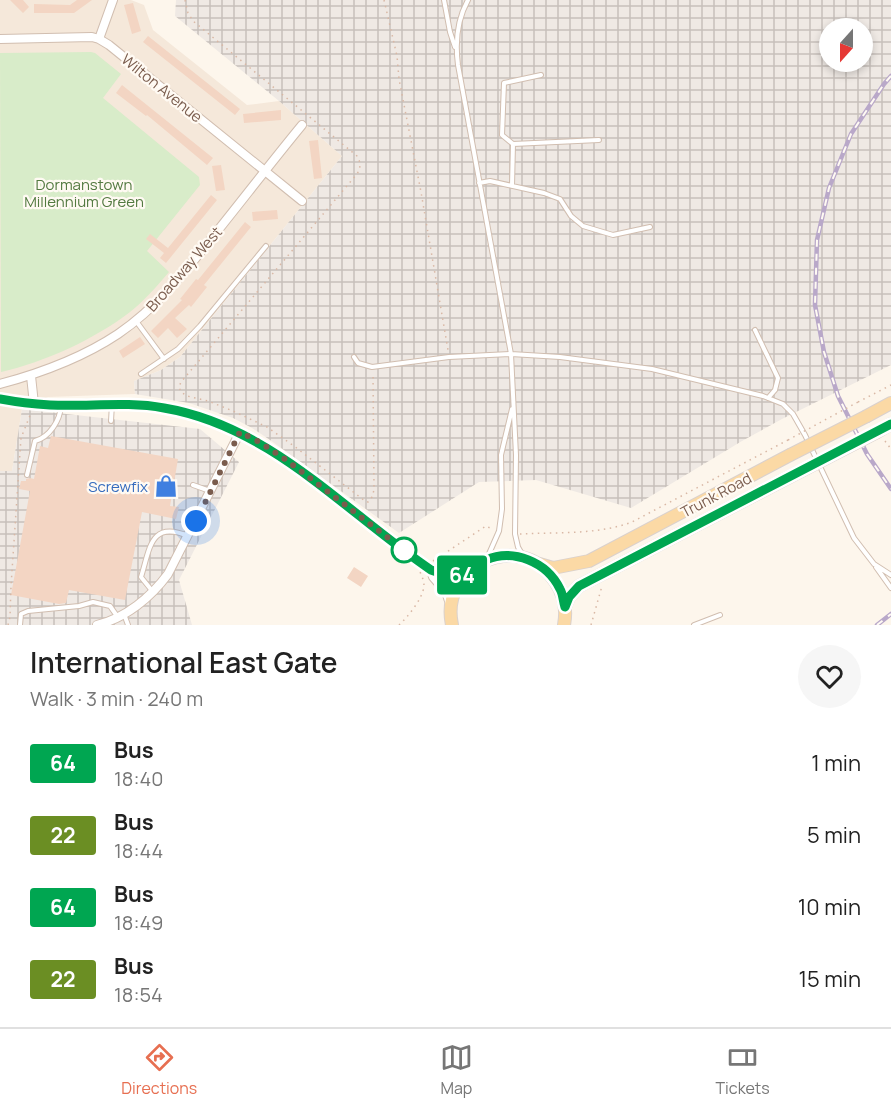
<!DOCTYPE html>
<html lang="en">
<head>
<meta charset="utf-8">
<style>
  body { margin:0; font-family:Manrope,sans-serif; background:#f6f6f6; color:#222; height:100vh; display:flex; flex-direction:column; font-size:22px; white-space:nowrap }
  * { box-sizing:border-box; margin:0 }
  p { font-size:20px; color:#767676 }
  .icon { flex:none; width:33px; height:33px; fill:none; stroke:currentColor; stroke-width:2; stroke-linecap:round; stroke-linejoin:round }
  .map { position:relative; height:625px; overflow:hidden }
  .details { display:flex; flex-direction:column; background:#fff; flex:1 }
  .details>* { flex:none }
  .badge { padding:0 12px; border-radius:4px; font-size:21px; line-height:39px }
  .needle { width:39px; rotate:201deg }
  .controls { position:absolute; left:819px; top:18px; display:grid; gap:12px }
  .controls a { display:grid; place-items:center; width:54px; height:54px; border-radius:50%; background:#fff; box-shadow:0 3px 9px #0003; font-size:30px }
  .you { position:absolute; width:30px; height:30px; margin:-15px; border:4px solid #fff; border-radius:50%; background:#1a73e8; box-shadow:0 0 0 9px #1a73e833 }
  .map>.badge { position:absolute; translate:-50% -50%; box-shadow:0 0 0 3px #fff }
  .round { display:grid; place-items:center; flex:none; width:63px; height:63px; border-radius:32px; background:#f6f6f6 }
  .overview { display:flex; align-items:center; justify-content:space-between; height:102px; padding:0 30px }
  h1 { font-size:28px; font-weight:600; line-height:45px }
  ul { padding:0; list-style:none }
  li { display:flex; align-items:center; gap:18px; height:72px; padding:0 30px }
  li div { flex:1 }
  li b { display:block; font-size:22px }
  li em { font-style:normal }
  li .badge { min-width:66px; font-weight:700; text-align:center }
  .tabs { display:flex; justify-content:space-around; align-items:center; height:84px; border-top:2px solid #e0e0e0; background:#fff; font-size:16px; color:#767676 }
  .tabs a { display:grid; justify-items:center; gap:3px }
  .tabs .active { color:#e76f51 }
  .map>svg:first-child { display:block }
</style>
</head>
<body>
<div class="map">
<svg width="891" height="625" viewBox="0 0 891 625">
  <defs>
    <pattern id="industrial-grid" width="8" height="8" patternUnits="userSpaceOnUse" patternTransform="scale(1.5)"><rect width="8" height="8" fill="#efe9e4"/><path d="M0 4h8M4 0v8" fill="none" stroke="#c7c0bb"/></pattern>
  </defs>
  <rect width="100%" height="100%" fill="#fdf6ec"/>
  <path fill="#f5e8da" d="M 0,0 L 131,0 L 144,5 L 153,30 L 247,105 L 279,101 L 342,156 L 180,357 L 161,370 L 134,381 L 135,394 L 48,397 L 22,409 L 12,471 L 0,471 Z"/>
  <path fill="url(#industrial-grid)" fill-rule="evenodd" d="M 176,0 L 891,0 L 891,365 L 782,419 L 742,441 L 631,508 L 536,480 L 479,482 L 399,533 L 270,440 L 252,428 L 233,418 L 189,403 L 135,394 L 134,381 L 161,370 L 180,357 L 342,156 L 279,101 L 175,16 ZM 830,28 L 862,28 L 862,62 L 830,62 Z
    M 22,409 L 200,429 L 239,462 L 179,580 L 192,625 L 0,625 L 0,471 L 12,471 Z"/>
  <path fill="#d8ecc9" d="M 91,52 L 95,53 L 121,74 L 103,98 L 199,177 L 200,185 L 147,251 L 169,272 C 157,286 145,300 130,312 C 95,339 45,362 1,372 L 0,53 Z"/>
  <path fill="#f3d5c3" d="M 10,0 L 23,0 L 29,7 L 23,13 Z
    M 77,0 L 92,0 L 74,13 L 34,13 L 34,4 L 70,5 Z
    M 133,3 L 141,31 L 132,34 L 124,5 Z
    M 148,36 L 240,109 L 235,115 L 143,42 Z
    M 122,85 L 213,158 L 207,165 L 147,115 L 146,116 L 116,93 Z
    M 281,110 L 281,120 L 244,123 L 243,114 Z
    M 318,140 L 322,178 L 314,179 L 309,141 Z
    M 221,165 L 225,190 L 216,191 L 212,166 Z
    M 211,195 L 217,200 L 166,263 L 160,258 L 164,253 L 146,239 L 150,234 L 168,248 Z
    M 277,210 L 278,219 L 253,221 L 252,212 Z
    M 245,222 L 251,227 L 204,285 L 207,287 L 191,307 L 189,305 L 175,318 L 187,329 L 177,338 L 168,328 L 158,338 L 151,331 L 182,300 L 180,299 L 196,279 L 198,280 Z
    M 140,337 L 145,344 L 123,358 L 119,351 Z
    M 51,436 L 178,459 L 170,506 L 179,507 L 176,519 L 142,512 L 125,600 L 69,590 L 66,603 L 59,604 L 11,595 L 30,491 L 19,489 L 21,481 L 26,481 L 26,479 L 30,478 L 34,479 L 40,446 L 48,448 Z
    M 354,567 L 368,576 L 361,587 L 347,578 Z"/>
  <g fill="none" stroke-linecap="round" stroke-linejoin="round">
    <g stroke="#d1beb0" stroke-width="6">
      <path id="service" d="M 444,0 L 450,32 L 455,47
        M 468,0 C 457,20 455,42 458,65 L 511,354 L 516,455 L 515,534 L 518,547 L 522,554
        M 513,144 L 502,135 L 504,83 L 541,75
        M 479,183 L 490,181 L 544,193 L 560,199 L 571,216 L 583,226 L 613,235 L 650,227
        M 512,186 L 513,144 L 599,140
        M 136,321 L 164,359
        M 755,330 L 778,378 L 775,390 L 768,398
        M 354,357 L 358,363 L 372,367 L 449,357 L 511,354 L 560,357 L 652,369 L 763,396 L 783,404 L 793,414 L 805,435 L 854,538 L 874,564 L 891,575
        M 141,374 L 178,349 L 200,326 L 266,246
        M 111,421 L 112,404
        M 27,475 L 35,441 C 50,437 60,420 61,406
        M 193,485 L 210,491
        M 488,556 L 499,531 L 502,509 L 501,455 L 512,409
        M 876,567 L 891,588
        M 153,592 L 141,577 C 150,549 150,520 188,536
        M 124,614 L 128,625
        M 20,625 L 21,614 L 28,611 L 79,606 L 93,602 L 110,606 L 117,616
        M 694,625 L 720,615"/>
    </g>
    <g stroke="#d1beb0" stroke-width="10">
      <path id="minor" d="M 0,39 L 92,37 L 99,39 L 109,45 L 302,201
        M 99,39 L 113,0
        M 31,376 L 34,404
        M 0,384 C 41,373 82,358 118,334 C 159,306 188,268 219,229 C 247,194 274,159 302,125
        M 0,399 L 50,405 L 113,403 L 149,405 L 184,412 L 225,425 L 261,443 L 289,462 L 431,570 L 455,576 L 465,574
        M 431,570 L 433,577 L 446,592 L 450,604
        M 97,625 C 126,618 151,597 168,574 L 240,432"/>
    </g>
    <g stroke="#dad1cd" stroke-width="14">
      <path id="primary" d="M 867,416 L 891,403
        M 877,432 L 891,424
        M 536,563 L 553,568 L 589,561 L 790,455
        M 565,607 L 569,597 L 579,586 L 797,473
        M 452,625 C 439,564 520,529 555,581 C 564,594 567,609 564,625"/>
    </g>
    <path stroke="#d9b8a5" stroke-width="1.5" stroke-dasharray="1.5 4.5" stroke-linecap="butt" d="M 185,0 L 188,13 L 193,21 L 357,156 C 361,163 361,167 357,174 L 181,382 L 179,387 L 181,392 L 187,396 L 208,401 L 233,411 L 267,427 L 294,446 L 365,501 L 368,502 L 372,497 L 374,490 L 373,374
      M 384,0 L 397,56 L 399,79 L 421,192 L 448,350
      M 858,402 L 891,385
      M 885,441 L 891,449
      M 520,534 C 557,532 597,535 632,522 L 788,440
      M 433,561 L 486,526 L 492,529
      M 8,625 L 10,617 L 11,586 L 21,438 L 31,413
      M 399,625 C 408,617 423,598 424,586 C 424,581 422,576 420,572
      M 591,625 L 602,586"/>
    <use href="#service" stroke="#fff" stroke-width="4"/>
    <use href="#minor" stroke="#fff" stroke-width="8"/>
    <use href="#primary" stroke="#fbd9a5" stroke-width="12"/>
    <g stroke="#b9a8c9" stroke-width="4.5">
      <path id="rail" d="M 891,76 L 884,84 L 851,134 L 829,188 L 817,240 L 815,305 L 824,352 L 838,396 L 867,454 L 891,489
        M 877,625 L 891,614"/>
    </g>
    <use href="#rail" stroke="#fffaf3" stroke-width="2" stroke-dasharray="7" stroke-linecap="butt"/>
    <g stroke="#dad1cd" stroke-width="14" stroke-linecap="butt">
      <path id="primary-bridge" d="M 790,455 L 867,416
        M 797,473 L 877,432"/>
    </g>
    <path stroke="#d9b8a5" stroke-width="1.5" stroke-dasharray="1.5 4.5" stroke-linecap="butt" d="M 788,440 L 858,402"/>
    <use href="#primary-bridge" stroke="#fbd9a5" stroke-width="12"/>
  </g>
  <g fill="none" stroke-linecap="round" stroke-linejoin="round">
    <g stroke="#fff" stroke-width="14">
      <path id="line" d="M 0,399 C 16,402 33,404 50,405 C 88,407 126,401 164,408 C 271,426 345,512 431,570 C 439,573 449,576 458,575 C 469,574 476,564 486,560 C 513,548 547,562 560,589 C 563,594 563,601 565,607 L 569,597 L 579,586 L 891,424"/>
    </g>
    <use href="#line" stroke="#00a651" stroke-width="9"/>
    <path stroke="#7a5c4d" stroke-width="6" stroke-dasharray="0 10.8" d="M 196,521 L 240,432 L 261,443 L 289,462 L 404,550"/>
  </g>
  <defs>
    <g id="shop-bare" transform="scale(1.8)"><path d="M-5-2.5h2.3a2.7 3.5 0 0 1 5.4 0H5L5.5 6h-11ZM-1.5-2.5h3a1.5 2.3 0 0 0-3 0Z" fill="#3f7fe0" stroke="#fffaf3" stroke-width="2.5" paint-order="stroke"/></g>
  </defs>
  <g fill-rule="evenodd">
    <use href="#shop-bare" x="166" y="486"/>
  </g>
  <circle fill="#fff" stroke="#00a651" stroke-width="3" cx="404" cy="550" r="12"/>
  <g text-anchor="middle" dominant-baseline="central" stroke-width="4.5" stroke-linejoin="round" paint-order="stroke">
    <g font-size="15" fill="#7a5c4d" stroke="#fffaf3">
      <text transform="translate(162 88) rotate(39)">Wilton Avenue</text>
      <text transform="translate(184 269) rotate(-49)">Broadway West</text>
      <text transform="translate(716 495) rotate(-28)">Trunk Road</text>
    </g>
    <g font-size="15" fill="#537a41" stroke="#fffaf3">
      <text x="84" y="184">Dormanstown<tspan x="84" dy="17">Millennium Green</tspan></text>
    </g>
    <g font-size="15" fill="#366cbe" stroke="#fffaf3" text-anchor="end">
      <text x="148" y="486">Screwfix</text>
    </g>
  </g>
</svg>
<div class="controls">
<a><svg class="needle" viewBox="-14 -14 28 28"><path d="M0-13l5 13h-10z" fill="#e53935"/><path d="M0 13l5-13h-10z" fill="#767676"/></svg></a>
</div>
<div class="you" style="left:196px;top:521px"></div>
<b class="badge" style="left:462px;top:575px;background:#00a651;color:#fff">64</b>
</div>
<section class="details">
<div class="overview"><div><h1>International East Gate</h1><p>Walk · 3 min · 240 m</p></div><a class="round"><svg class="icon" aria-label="heart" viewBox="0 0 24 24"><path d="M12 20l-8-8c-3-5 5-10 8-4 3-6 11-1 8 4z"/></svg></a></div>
<ul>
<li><span class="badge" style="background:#00a651;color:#fff">64</span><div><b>Bus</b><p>18:40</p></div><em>1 min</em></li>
<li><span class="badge" style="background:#6b8e23;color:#fff">22</span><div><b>Bus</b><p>18:44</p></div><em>5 min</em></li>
<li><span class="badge" style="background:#00a651;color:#fff">64</span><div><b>Bus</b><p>18:49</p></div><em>10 min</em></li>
<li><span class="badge" style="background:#6b8e23;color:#fff">22</span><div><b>Bus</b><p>18:54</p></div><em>15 min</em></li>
</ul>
</section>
<nav class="tabs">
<a class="active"><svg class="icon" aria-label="directions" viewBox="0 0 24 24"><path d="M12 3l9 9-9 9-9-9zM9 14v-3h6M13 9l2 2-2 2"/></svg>Directions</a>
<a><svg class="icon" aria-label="map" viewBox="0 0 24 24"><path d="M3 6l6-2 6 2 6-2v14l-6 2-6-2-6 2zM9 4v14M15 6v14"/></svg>Map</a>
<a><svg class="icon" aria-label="tickets" viewBox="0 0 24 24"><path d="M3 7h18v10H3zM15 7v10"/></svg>Tickets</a>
</nav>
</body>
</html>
